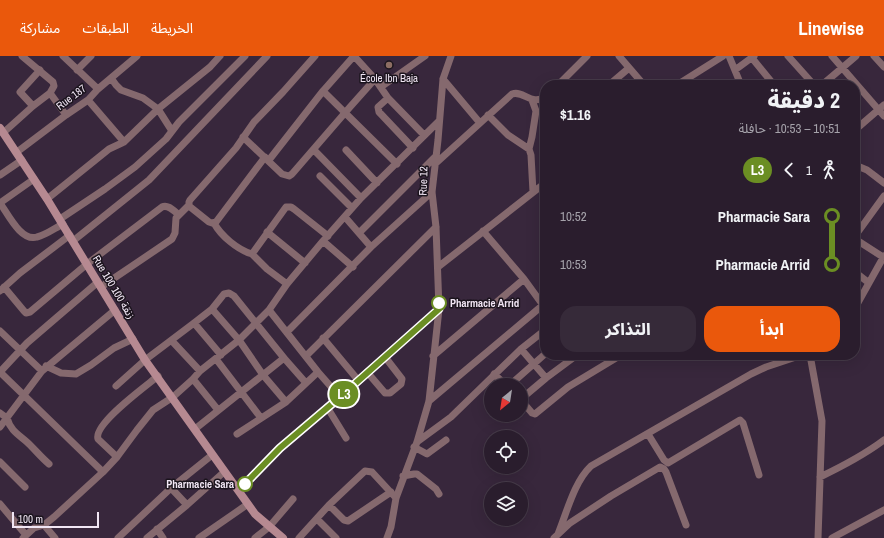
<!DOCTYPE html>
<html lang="ar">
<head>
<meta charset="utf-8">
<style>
  body { margin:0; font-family:"Archivo Narrow","Noto Sans Arabic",sans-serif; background:#362a39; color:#f1f3f6; direction:rtl; height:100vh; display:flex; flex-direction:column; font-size:15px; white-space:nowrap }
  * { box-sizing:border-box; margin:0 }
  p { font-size:13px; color:#a5a2aa }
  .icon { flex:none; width:22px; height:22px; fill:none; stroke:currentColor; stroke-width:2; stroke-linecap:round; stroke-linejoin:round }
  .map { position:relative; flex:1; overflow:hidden; direction:ltr }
  .panel { position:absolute; left:540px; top:24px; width:320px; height:280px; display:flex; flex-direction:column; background:#2a1d2d; border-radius:16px; box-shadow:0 4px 16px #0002,0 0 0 1px #463b49; direction:rtl }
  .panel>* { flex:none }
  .badge { padding:0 8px; border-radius:13px; font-size:14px; line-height:26px }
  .needle { width:26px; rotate:210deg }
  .fabs { position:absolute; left:484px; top:322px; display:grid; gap:8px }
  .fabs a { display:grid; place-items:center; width:44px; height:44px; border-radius:50%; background:#2a1d2d; box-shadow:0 4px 16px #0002,0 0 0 1px #463b49; font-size:20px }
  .scale { position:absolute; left:12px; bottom:10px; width:87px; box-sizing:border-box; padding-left:4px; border:2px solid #f1e6f4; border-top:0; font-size:11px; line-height:14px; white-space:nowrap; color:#f1e6f4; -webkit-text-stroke:3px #1b141d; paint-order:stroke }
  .map>.badge { position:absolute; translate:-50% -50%; box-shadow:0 0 0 2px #fff }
  .legs { display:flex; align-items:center; gap:6px; height:44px; padding:0 20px; font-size:13px }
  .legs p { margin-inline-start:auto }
  .overview { display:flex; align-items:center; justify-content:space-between; height:68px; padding:0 20px }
  h1 { font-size:22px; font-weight:800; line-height:30px }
  .action { display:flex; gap:8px; margin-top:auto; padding:8px 20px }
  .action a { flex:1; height:46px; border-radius:16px; background:#ea580c; color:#fff; font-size:16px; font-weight:800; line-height:46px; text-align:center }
  .action a+a { background:#362a39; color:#f1f3f6 }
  ul { padding:0 20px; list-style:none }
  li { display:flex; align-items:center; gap:14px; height:48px; font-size:15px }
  li i { display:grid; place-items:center; width:6px; height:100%; margin:0 5px; background:currentColor }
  li i::after { content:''; width:10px; height:10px; margin:-5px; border:3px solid; border-radius:50%; background:#2a1d2d }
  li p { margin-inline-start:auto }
  li:first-child i { background:linear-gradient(#0000 50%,currentColor 0) }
  li:last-child i { background:linear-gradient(currentColor 50%,#0000 0) }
  header { display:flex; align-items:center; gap:24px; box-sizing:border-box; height:56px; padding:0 20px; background:#ea580c; color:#fff }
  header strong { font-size:19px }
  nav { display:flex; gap:22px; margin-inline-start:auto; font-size:14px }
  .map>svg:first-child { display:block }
</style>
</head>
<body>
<header>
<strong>Linewise</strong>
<nav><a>الخريطة</a><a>الطبقات</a><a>مشاركة</a></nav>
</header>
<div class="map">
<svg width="884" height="482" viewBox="0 0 884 482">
  <rect width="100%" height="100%" fill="#38273c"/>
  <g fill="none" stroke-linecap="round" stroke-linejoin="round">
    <path stroke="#85696e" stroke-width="7" d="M 63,0 L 98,33
      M 354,0 L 375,23 L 388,42 L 424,79
      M 619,0 L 644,29
      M 729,0 L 741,29
      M 788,0 L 814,29
      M 832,0 L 884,60
      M 874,0 L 884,11
      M 752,2 L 774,29
      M 77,14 L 91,0
      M 735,14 L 754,0
      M 111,22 L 116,29 L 121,34 L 143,42 L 158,53 L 172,75
      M 443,23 L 480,67
      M 558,29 L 587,0
      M 609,29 L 629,12
      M 677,29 L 723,0
      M 822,29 L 856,0
      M 381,31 L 425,0
      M 323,35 L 397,108
      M 50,37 L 66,59
      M 388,42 L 378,51 L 379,56 L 413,92
      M 88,44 L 124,86
      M 33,50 L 20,36 L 40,14
      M 488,59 L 508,79 L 529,93 L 531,99 L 533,136
      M 855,74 L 884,49
      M 3,77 L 33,50 L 50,37 L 54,30 L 53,26 L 22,0
      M 243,81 L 282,118 L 289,120 L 292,118 L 350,51 L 375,23
      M 529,93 L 532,81 L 536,55 L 532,44
      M 314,94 L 361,142
      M 346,94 L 377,127
      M 17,96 L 66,59 L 88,44 L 98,33 L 137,0
      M 265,101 L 216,166 L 212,167 L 209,166 L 189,150 L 189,146 L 190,144 L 236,92 L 254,66 L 283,36 L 315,0
      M 269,104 L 323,35 L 354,0
      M 435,108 L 512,38 C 524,34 531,50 545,41
      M 855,109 L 867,114 L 884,127
      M 0,119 L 22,104
      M 320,120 L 352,152
      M 47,143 L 109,93 L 124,86 L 158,53 L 210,11 L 220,0
      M 0,147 C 8,158 21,186 37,181 C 46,179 55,172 63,168
      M 0,147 L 34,123
      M 345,161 L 371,191
      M 60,163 L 105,133 L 135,111 L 166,83 L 179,66 L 245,0
      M 214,167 C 221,180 238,194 252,198 L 286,151 L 291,151 L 294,153 L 328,180
      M 483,175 L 524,223 L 545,252
      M 267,176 L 305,207
      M 359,177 L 435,101
      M 855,180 L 884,140
      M 855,183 L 883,201
      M 73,185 L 149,124 L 267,0
      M 323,185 L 353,211
      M 252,198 L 267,213 L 287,228
      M 438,211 L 545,127
      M 855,216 L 869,227
      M 4,231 L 24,255 L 26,257 L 30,256 L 87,208 L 162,151 C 168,148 174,155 179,159
      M 101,231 L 172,183 L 175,177 L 176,162 L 189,149
      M 0,235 L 20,217 L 70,179
      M 855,252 L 884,200
      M 212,253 L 239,284 L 263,319 L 286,346
      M 269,254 L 318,316 L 340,341
      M 194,267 L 221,299
      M 0,275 L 42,315
      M 287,276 L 371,191 L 432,136
      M 323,282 L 358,324
      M 172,285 L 200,315
      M 521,293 L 546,322
      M 810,299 L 822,365 L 818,482
      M 306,300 L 436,171
      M 433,300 L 524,223
      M 216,303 L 261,362
      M 46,310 L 61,317 L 76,318 L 91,309 L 114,292 L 133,283
      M 0,316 L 103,416
      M 0,316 L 27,287 L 98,226
      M 367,316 L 385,337 L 390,337 L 401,328 L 402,323 L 385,301
      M 494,318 L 506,329
      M 193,323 L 218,354
      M 510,329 L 545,298
      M 116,330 L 145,304 L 194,267 L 212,253 L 224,238 L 229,237 L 234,240 L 284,302 L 306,327
      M 521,343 L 546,322 L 577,299
      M 521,344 L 532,357 L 535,358 L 568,331 L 621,299
      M 429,345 L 543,249
      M 327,351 L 346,382
      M 0,357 L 7,362 C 11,377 22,380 31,390 C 37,396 42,402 49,408
      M 0,371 L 42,315 L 115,254
      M 195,373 L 284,302
      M 237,378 L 286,346 L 318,316
      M 648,378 L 664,404 L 668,407 L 740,364 L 743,367 L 759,419
      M 417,386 L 451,361 L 521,293 L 545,274
      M 414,391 L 427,398 L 446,384
      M 117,401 L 98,383 C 93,368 146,330 158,320
      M 0,406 L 25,431
      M 403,420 L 414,418 L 417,418 L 436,433 L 439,438
      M 820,421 C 843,410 864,399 884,384
      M 171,432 L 187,449
      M 238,434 L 280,392 L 340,341 L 439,253
      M 0,448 L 26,479
      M 329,449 L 344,464 L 348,465 L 391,436
      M 317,463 L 336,482
      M 44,469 L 55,482
      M 157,473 L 163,482
      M 558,478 C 567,456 574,426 591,410 L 751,318 L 766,311 L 802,299
      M 23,482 L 34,472 L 44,469 L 54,461 L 103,416 L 117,401 L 137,374 L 153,354 L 173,341 L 193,323 L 200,315 L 239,284 L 269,254 L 287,228 L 323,185 L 361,142 L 439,65
      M 118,482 L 171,432 L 212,399
      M 147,482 L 187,449 L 224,416
      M 199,482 L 248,448
      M 255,482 L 269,471 L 293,443
      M 299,482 L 329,449 L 365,415 L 372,416 L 396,442
      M 387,482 L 391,471 L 396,442 L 417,386 L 429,345 L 439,253 L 436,171 L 432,136 L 438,84 L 443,23 L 451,0
      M 554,482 L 570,467 L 611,440 L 660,411 L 664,413 L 666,416 L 686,469
      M 832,482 L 884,454"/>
    <path stroke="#b68991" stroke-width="8" d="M 0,72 L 47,143 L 145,304 L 255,458 L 283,482"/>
  </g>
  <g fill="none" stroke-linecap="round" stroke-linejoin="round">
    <g stroke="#fff" stroke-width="9">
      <path id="line-1" d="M 245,428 L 280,392 L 340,341 L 439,253 L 439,247"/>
    </g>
    <use href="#line-1" stroke="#6b8e23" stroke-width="6"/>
  </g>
  <circle fill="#8d6e63" stroke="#1b141d" stroke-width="1.5" cx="389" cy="9" r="4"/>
  <g fill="#fff" stroke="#6b8e23" stroke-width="2">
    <circle cx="439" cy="247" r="7"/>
    <circle cx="245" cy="428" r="7"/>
  </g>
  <g text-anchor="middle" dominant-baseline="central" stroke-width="3" stroke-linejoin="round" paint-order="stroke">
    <g font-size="11" fill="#f1e6f4" stroke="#1b141d">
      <text x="389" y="22">École Ibn Baja</text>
    </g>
    <g font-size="11" fill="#f1e6f4" stroke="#1b141d">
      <text transform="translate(71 41) rotate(-37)">Rue 187</text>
      <text transform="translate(423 125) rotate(-88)">Rue 12</text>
      <text transform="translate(114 231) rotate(59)">Rue 100 زنقة 100</text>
    </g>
    <g font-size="11" font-weight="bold" fill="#f1e6f4" stroke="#1b141d" text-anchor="start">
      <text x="450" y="247">Pharmacie Arrid</text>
      <text x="234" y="428" text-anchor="end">Pharmacie Sara</text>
    </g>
  </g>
</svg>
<div class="fabs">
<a><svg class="needle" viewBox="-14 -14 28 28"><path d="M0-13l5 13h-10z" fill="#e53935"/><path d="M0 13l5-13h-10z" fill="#a5a2aa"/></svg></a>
<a><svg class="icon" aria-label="locate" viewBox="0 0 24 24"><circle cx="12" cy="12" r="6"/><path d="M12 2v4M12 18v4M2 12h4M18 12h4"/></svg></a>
<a><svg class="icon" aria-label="layers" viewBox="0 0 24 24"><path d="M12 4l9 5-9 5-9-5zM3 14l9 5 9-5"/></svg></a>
</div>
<div class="scale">100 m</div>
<b class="badge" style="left:344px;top:338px;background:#6b8e23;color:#fff">L3</b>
<section class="panel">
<div class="overview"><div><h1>2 دقيقة</h1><p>10:51 – 10:53 · حافلة</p></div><b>$1.16</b></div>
<div class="legs"><svg class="icon" aria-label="walk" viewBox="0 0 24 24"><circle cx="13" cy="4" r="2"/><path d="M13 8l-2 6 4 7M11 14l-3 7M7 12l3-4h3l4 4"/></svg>1<svg class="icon" aria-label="back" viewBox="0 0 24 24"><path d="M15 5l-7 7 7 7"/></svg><b class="badge" style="background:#6b8e23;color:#fff">L3</b></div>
<ul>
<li><i style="color:#6b8e23"></i><b>Pharmacie Sara</b><p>10:52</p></li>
<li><i style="color:#6b8e23"></i><b>Pharmacie Arrid</b><p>10:53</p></li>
</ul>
<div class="action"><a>ابدأ</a><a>التذاكر</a></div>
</section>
</div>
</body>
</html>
